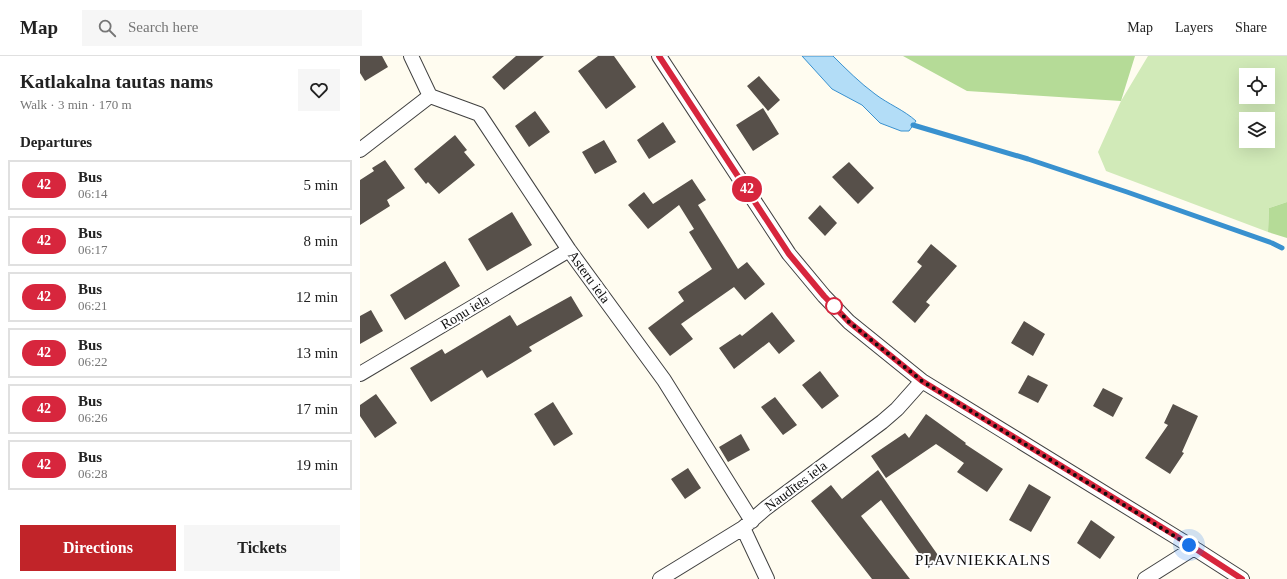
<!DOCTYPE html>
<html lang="en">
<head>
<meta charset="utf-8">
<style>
  body { margin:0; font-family:Georgia,serif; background:#f6f6f6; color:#222; height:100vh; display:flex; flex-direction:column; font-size:15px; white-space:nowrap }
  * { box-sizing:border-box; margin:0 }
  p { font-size:13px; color:#767676 }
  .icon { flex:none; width:22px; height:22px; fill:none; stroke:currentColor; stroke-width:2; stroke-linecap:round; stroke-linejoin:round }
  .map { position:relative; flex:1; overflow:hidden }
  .side { display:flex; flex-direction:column; background:#fff; width:360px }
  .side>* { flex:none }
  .badge { padding:0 8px; border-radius:13px; font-size:14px; line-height:26px }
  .tools { position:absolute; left:879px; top:12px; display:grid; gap:8px }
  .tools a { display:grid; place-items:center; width:36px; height:36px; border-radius:0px; background:#fff; box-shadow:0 4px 16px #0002; font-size:20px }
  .you { position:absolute; width:20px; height:20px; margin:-10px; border:3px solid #fff; border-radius:50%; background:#1a73e8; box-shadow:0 0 0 6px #1a73e833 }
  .map>.badge { position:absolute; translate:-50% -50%; box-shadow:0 0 0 2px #fff }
  h2 { padding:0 20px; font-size:15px; line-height:36px }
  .round { display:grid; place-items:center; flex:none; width:42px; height:42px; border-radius:0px; background:#f6f6f6 }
  .headline { display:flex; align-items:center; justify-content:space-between; height:68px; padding:0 20px }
  h1 { font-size:19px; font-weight:600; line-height:30px }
  .primary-button { display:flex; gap:8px; margin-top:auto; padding:8px 20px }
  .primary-button a { flex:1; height:46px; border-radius:0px; background:#c12429; color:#fff; font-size:16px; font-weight:600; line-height:46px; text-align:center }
  .primary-button a+a { background:#f6f6f6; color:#222 }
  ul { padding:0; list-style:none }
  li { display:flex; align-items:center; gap:12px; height:50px; margin:0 8px 6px; padding:0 12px; border:2px solid #e0e0e0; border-radius:0px }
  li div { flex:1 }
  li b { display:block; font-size:15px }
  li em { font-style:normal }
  li .badge { min-width:44px; font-weight:700; text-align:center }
  header { display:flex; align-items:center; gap:24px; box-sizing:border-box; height:56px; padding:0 20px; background:#fff; border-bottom:1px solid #e0e0e0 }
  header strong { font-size:19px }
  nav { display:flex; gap:22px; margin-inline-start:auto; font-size:14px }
  .search { width:280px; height:36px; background:#f6f6f6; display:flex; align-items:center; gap:10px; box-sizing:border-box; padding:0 14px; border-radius:0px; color:#767676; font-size:15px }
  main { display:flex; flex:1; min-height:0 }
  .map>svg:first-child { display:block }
</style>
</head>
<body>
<header>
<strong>Map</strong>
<div class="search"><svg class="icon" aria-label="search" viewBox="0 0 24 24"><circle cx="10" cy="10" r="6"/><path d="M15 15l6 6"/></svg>Search here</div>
<nav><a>Map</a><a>Layers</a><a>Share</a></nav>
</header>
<main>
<section class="side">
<div class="headline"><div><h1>Katlakalna tautas nams</h1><p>Walk · 3 min · 170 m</p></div><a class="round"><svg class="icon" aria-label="heart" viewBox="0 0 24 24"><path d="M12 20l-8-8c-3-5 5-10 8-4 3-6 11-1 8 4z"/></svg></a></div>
<h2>Departures</h2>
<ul>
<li><span class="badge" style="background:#d7263d;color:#fff">42</span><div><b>Bus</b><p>06:14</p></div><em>5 min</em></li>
<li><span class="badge" style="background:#d7263d;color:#fff">42</span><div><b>Bus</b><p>06:17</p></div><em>8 min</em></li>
<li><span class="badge" style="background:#d7263d;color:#fff">42</span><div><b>Bus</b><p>06:21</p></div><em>12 min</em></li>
<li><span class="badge" style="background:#d7263d;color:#fff">42</span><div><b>Bus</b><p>06:22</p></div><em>13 min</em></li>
<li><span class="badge" style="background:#d7263d;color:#fff">42</span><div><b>Bus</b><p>06:26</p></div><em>17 min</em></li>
<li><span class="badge" style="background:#d7263d;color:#fff">42</span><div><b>Bus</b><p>06:28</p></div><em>19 min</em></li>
</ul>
<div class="primary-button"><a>Directions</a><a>Tickets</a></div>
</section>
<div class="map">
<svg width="927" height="523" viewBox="0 0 927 523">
  <rect width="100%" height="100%" fill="#fffcf0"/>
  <path fill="#d1eab8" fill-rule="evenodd" d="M 788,0 L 927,0 L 927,146 L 909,152 L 908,176 L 746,115 L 738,96 L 761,45 ZM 886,19 L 908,19 L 908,41 L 886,41 ZM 886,63 L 908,63 L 908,85 L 886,85 Z"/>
  <path fill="#b5db97" d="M 543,0 L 775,0 L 761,45 L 607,35 Z
    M 927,146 L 927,182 L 908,176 L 909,152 Z"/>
  <path fill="#b3ddf7" stroke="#3991cf" d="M 442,0 L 473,0 C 486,13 500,27 515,38 C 528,48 544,54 556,65 L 549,75 L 541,75 L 520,67 L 502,49 L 472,33 Z"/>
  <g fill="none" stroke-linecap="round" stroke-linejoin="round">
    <path stroke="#3991cf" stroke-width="5" d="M 553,69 L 668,103 L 767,136 L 912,187 L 922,192"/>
  </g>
  <path fill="#57504a" d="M 0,0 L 22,0 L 28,11 L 5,25 L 0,17 Z
    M 156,0 L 184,0 L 144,34 L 132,21 Z
    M 238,0 L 254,0 L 276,31 L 246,53 L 218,15 Z
    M 399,20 L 420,44 L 408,55 L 387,30 Z
    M 403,52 L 419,78 L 393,95 L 376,69 Z
    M 175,55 L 190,76 L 169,91 L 155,70 Z
    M 303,66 L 316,86 L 289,103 L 277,84 Z
    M 95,79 L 107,94 L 104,96 L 115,109 L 79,138 L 68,126 L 66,128 L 54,113 Z
    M 244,84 L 257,106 L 235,118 L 222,96 Z
    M 25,104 L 45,132 L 27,144 L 30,150 L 0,169 L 0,124 L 14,115 L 12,112 Z
    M 489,106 L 514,132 L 498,148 L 472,121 Z
    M 332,123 L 346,144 L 338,149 L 378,213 L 387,206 L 405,228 L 385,244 L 374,231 L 321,268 L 333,283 L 310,300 L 288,272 L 324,245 L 318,236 L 352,213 L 329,176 L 334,173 L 319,149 L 288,173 L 268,149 L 284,136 L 293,148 Z
    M 460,149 L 477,167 L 465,180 L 448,162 Z
    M 152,156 L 172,189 L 127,215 L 108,183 Z
    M 571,188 L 597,210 L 566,246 L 570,249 L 555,267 L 532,246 L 562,210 L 557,206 Z
    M 85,205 L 100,230 L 45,264 L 30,239 Z
    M 211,240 L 223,260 L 169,291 L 172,295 L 127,322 L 122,314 L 71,346 L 50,312 L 82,293 L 85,298 L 150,259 L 157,270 Z
    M 11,254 L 23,275 L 0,288 L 0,260 Z
    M 412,256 L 435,285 L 419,298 L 409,286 L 374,313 L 359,292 L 380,278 L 382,280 Z
    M 664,265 L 685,278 L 673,300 L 651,287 Z
    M 460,315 L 479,340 L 462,353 L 442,329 Z
    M 668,319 L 688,329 L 678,347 L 658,337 Z
    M 743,332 L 763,342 L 753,361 L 733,350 Z
    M 16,338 L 37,367 L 15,382 L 0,360 L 0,349 Z
    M 415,341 L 437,369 L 423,379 L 401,351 Z
    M 193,346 L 213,378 L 194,390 L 174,358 Z
    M 813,348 L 838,360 L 822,396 L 824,397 L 810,418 L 785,402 L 808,369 L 804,367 Z
    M 566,358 L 606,387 L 605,388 L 643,413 L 627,436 L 597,416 L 604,407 L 576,388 L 526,422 L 511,400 L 545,377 L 549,382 Z
    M 381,378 L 390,394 L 368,406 L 359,391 Z
    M 328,412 L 341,432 L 325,443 L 311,423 Z
    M 518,414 L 580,502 L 568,510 L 521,444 L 501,460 L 550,523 L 512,523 L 451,445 L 471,429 L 482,443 Z
    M 669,428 L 691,441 L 671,476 L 649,464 Z
    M 731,464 L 755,481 L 740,503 L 717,487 Z"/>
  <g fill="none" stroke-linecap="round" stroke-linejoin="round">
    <g stroke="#414141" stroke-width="16">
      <path id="street" d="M 51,0 L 70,40 L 119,58 L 209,194 L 304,324 L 392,465
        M 299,0 L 429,198 L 464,240 L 489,266 L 562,325 L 829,489 L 882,523
        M 0,94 L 70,40
        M 0,318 L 209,194
        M 383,472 L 407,523
        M 300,523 L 383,472 L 406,452 L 522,366 L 537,353 L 562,325
        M 785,523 L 834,492"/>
    </g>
    <use href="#street" stroke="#fff" stroke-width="14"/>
  </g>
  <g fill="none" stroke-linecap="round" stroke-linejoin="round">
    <g stroke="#fff" stroke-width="9">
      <path id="line" d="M 299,0 L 429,198 L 464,240 L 489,266 L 562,325 L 816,480 L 882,523"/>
    </g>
    <use href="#line" stroke="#d7263d" stroke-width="6"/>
    <path stroke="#0e0e0e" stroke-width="4" stroke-dasharray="0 7.2" d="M 474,250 L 489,266 L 562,325 L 829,489"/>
  </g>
  <circle fill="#fff" stroke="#d7263d" stroke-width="2" cx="474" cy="250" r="8"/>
  <g text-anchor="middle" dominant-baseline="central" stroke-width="4" stroke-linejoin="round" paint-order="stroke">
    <g font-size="14" fill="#0e0e0e" stroke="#fff">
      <text transform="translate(229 221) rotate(54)">Asteru iela</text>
      <text transform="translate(105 256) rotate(-31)">Roņu iela</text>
      <text transform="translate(436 430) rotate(-37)">Naudītes iela</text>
    </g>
    <g font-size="15" letter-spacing="1" fill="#0e0e0e" stroke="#fff">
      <text x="623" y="504">PĻAVNIEKKALNS</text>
    </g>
  </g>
</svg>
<div class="tools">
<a><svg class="icon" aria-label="locate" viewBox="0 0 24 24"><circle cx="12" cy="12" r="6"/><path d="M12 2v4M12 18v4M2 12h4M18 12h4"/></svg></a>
<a><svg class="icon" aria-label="layers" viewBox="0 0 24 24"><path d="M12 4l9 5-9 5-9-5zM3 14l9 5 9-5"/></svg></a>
</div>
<div class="you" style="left:829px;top:489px"></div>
<b class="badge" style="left:387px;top:133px;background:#d7263d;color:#fff">42</b>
</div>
</main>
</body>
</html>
